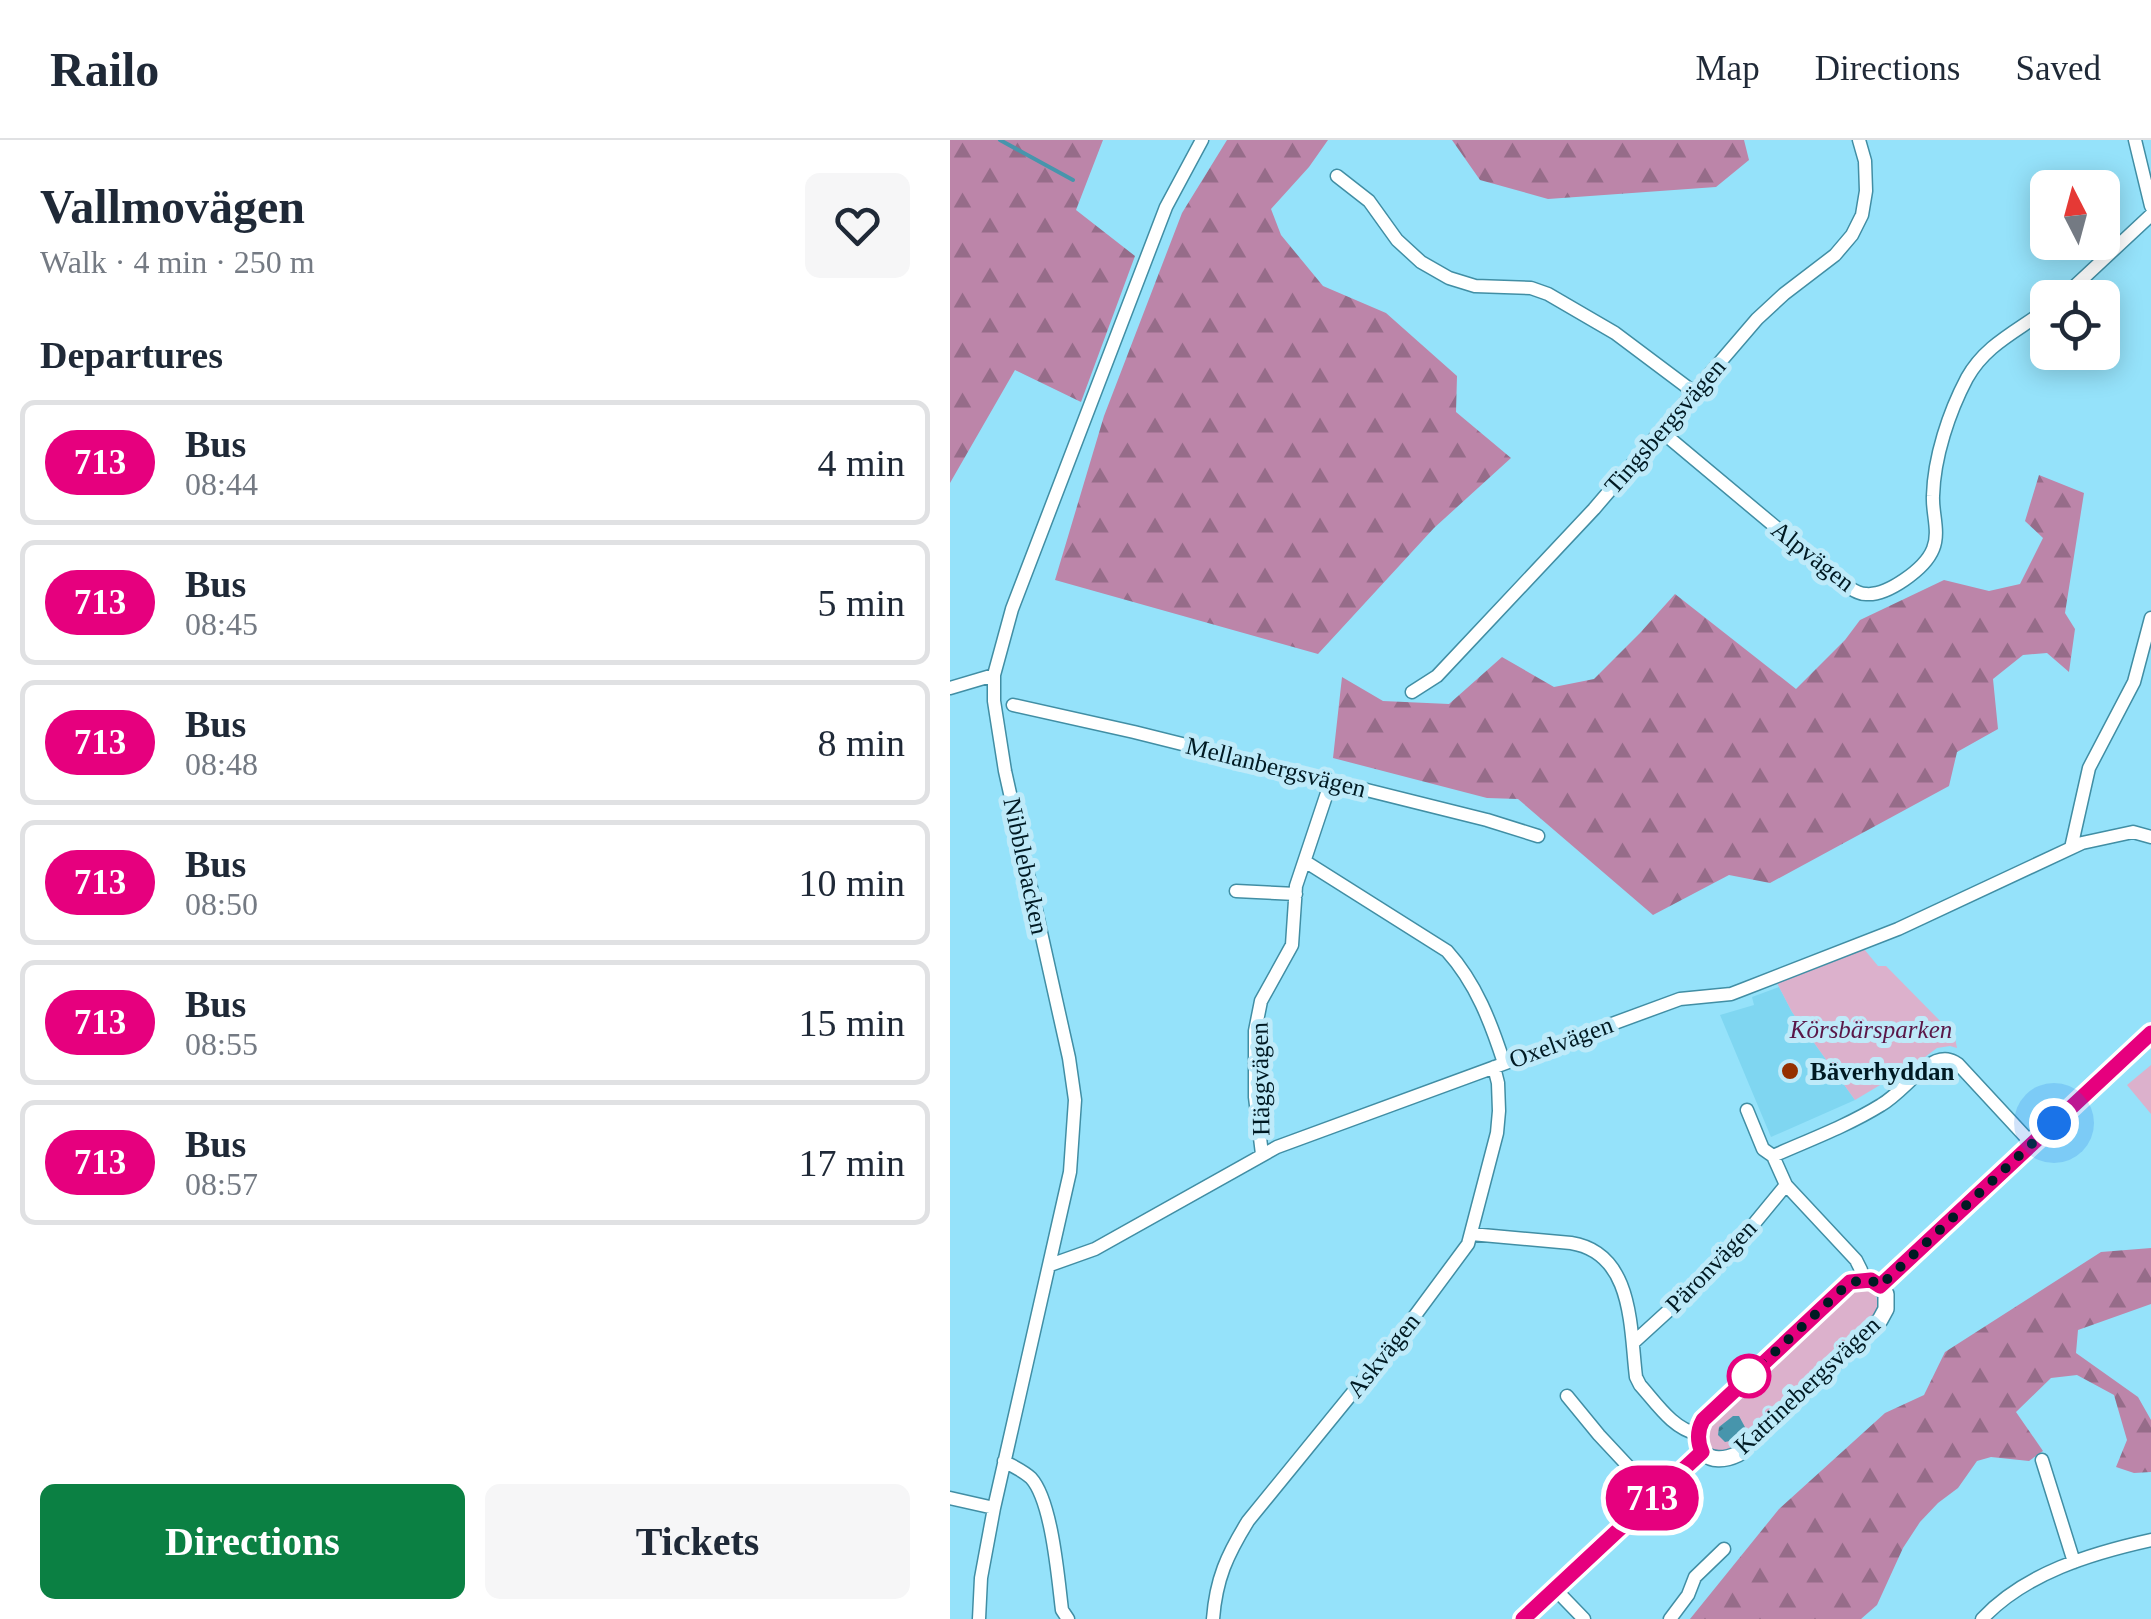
<!DOCTYPE html>
<html lang="en">
<head>
<meta charset="utf-8">
<style>
  body { margin:0; font-family:Georgia,serif; background:#f6f6f7; color:#1f2937; height:100vh; display:flex; flex-direction:column; font-size:38px; white-space:nowrap }
  * { box-sizing:border-box; margin:0 }
  p { font-size:32px; color:#747a83 }
  .icon { flex:none; width:55px; height:55px; fill:none; stroke:currentColor; stroke-width:2; stroke-linecap:round; stroke-linejoin:round }
  .map { position:relative; flex:1; overflow:hidden }
  .drawer { display:flex; flex-direction:column; background:#fff; width:950px }
  .drawer>* { flex:none }
  .badge { padding:0 20px; border-radius:32px; font-size:35px; line-height:65px }
  .needle { width:65px; rotate:354deg }
  .controls { position:absolute; left:1080px; top:30px; display:grid; gap:20px }
  .controls a { display:grid; place-items:center; width:90px; height:90px; border-radius:15px; background:#fff; box-shadow:0 5px 25px #0003; font-size:50px }
  .you { position:absolute; width:50px; height:50px; margin:-25px; border:8px solid #fff; border-radius:50%; background:#1a73e8; box-shadow:0 0 0 15px #1a73e833 }
  .map>.badge { position:absolute; translate:-50% -50%; box-shadow:0 0 0 5px #fff }
  h2 { padding:0 40px; font-size:38px; line-height:90px }
  .round { display:grid; place-items:center; flex:none; width:105px; height:105px; border-radius:15px; background:#f6f6f7 }
  .headline { display:flex; align-items:center; justify-content:space-between; height:170px; padding:0 40px }
  h1 { font-size:48px; font-weight:800; line-height:75px }
  .button { display:flex; gap:20px; margin-top:auto; padding:20px 40px }
  .button a { flex:1; height:115px; border-radius:15px; background:#0b8043; color:#fff; font-size:40px; font-weight:800; line-height:115px; text-align:center }
  .button a+a { background:#f6f6f7; color:#1f2937 }
  ul { padding:0; list-style:none }
  li { display:flex; align-items:center; gap:30px; height:125px; margin:0 20px 15px; padding:0 20px; border:5px solid #e0e1e3; border-radius:15px }
  li div { flex:1 }
  li b { display:block; font-size:38px }
  li em { font-style:normal }
  li .badge { min-width:110px; font-weight:700; text-align:center }
  header { display:flex; align-items:center; gap:60px; box-sizing:border-box; height:140px; padding:0 50px; background:#fff; border-bottom:2px solid #e0e1e3 }
  header strong { font-size:48px }
  nav { display:flex; gap:55px; margin-inline-start:auto; font-size:35px }
  main { display:flex; flex:1; min-height:0 }
  .map>svg:first-child { display:block }
</style>
</head>
<body>
<header>
<strong>Railo</strong>
<nav><a>Map</a><a>Directions</a><a>Saved</a></nav>
</header>
<main>
<section class="drawer">
<div class="headline"><div><h1>Vallmovägen</h1><p>Walk · 4 min · 250 m</p></div><a class="round"><svg class="icon" aria-label="heart" viewBox="0 0 24 24"><path d="M12 20l-8-8c-3-5 5-10 8-4 3-6 11-1 8 4z"/></svg></a></div>
<h2>Departures</h2>
<ul>
<li><span class="badge" style="background:#e6007e;color:#fff">713</span><div><b>Bus</b><p>08:44</p></div><em>4 min</em></li>
<li><span class="badge" style="background:#e6007e;color:#fff">713</span><div><b>Bus</b><p>08:45</p></div><em>5 min</em></li>
<li><span class="badge" style="background:#e6007e;color:#fff">713</span><div><b>Bus</b><p>08:48</p></div><em>8 min</em></li>
<li><span class="badge" style="background:#e6007e;color:#fff">713</span><div><b>Bus</b><p>08:50</p></div><em>10 min</em></li>
<li><span class="badge" style="background:#e6007e;color:#fff">713</span><div><b>Bus</b><p>08:55</p></div><em>15 min</em></li>
<li><span class="badge" style="background:#e6007e;color:#fff">713</span><div><b>Bus</b><p>08:57</p></div><em>17 min</em></li>
</ul>
<div class="button"><a>Directions</a><a>Tickets</a></div>
</section>
<div class="map">
<svg width="1201" height="1479" viewBox="0 0 1201 1479">
  <defs>
    <pattern id="forest-firs" width="22" height="20" patternUnits="userSpaceOnUse" patternTransform="scale(2.5)"><rect width="22" height="20" fill="#bc85a9"/><path d="M5 1l3.5 6h-7zM16 11l3.5 6h-7z" fill="#966c89"/></pattern>
    <pattern id="water-ripples" width="26" height="14" patternUnits="userSpaceOnUse" patternTransform="scale(2.5)"><rect width="26" height="14" fill="#4795ac"/><path d="M2 4q2-2 4 0t4 0M15 11q2-2 4 0t4 0" fill="none" stroke="#39798c"/></pattern>
  </defs>
  <rect width="100%" height="100%" fill="#95e2fa"/>
  <path fill="#7fd6f1" d="M 829,847 L 842,872 L 905,960 L 821,997 L 770,875 L 804,865 L 802,857 Z"/>
  <path fill="url(#forest-firs)" d="M 0,0 L 153,0 L 126,70 L 185,116 L 131,262 L 65,230 L 0,343 Z
    M 277,0 L 378,0 L 359,27 L 321,69 L 331,95 L 373,146 L 436,173 L 507,236 L 506,272 L 561,318 L 484,388 L 368,514 L 105,440 L 154,276 L 232,73 Z
    M 502,0 L 794,0 L 799,20 L 766,47 L 598,59 L 530,40 Z
    M 1089,335 L 1134,353 L 1115,473 L 1125,489 L 1119,532 L 1097,513 L 1073,515 L 1043,539 L 1048,589 L 1007,612 L 999,646 L 820,743 L 779,735 L 703,775 L 568,659 L 537,658 L 383,618 L 392,537 L 433,561 L 499,564 L 552,517 L 604,547 L 644,539 L 690,493 L 725,454 L 846,549 L 895,500 L 910,480 L 994,440 L 1039,451 L 1070,444 L 1093,398 L 1075,381 Z
    M 1201,1108 L 1201,1164 L 1128,1190 L 1126,1213 L 1188,1257 L 1201,1280 L 1201,1332 L 1184,1333 L 1166,1327 L 1177,1300 L 1164,1255 L 1127,1235 L 1101,1238 L 1066,1272 L 1093,1311 L 1079,1321 L 1041,1317 L 1027,1321 L 1008,1348 L 988,1363 L 970,1382 L 953,1408 L 927,1465 L 911,1479 L 740,1479 L 829,1369 L 935,1273 L 974,1255 L 995,1212 L 1151,1112 Z"/>
  <path fill="#dcb1cc" d="M 914,809 L 928,826 L 936,826 L 1000,891 L 1005,898 L 1007,908 L 1000,906 L 987,908 L 967,923 L 905,960 L 842,872 L 827,843 Z
    M 1201,925 L 1201,974 L 1177,945 Z
    M 910,1147 L 923,1150 C 931,1163 927,1172 918,1184 L 802,1296 L 778,1312 L 765,1312 L 758,1306 L 757,1290 L 761,1279 L 901,1150 Z"/>
  <path fill="url(#water-ripples)" d="M 783,1276 L 789,1276 L 796,1289 L 785,1300 L 775,1302 L 768,1295 L 769,1287 Z"/>
  <g fill="none" stroke-linecap="round" stroke-linejoin="round">
    <path stroke="#4795ac" stroke-width="4" d="M 50,0 L 123,40"/>
    <g stroke="#418ea4" stroke-width="15">
      <path id="minor" d="M 1185,0 L 1201,66
        M 387,36 L 419,61 L 447,100 L 471,122 L 499,138 L 525,146 L 581,148 L 598,154 L 665,193 L 745,253
        M 1112,158 L 1201,75
        M 712,292 L 895,445 C 902,449 908,454 916,454 C 937,456 975,429 983,409 C 990,392 982,373 983,356 C 984,317 999,272 1017,238 C 1036,204 1068,191 1098,168
        M 0,548 L 44,535
        M 462,552 L 487,536 L 644,369 L 807,179 L 834,154 L 885,115 L 902,95 L 912,75 L 916,51 L 915,21 L 909,0
        M 63,565 L 184,592 L 537,680 L 588,696
        M 1121,708 L 1139,628 L 1184,542 L 1201,478
        M 356,722 L 497,811 C 526,843 541,883 554,923
        M 286,751 L 346,754
        M 797,970 L 813,1009 L 823,1016 L 836,1045 L 906,1120 L 911,1130 L 912,1140
        M 312,1014 L 305,957 L 305,891 L 311,861 L 342,805 L 346,746 L 381,641
        M 823,1016 C 859,1000 897,986 931,965 C 950,954 968,929 986,921 C 995,918 1000,919 1008,924 L 1082,1004
        M 521,1094 L 621,1103 C 684,1113 680,1189 686,1237 L 690,1245 C 707,1264 723,1289 748,1294
        M 100,1125 L 145,1109 L 327,1007 L 730,859 L 781,854 L 794,849 L 948,789 L 1132,703 L 1183,692 L 1201,697
        M 683,1203 L 775,1119 L 836,1045
        M 617,1256 L 649,1295 L 705,1355
        M 1092,1320 L 1124,1422
        M 54,1321 C 62,1326 74,1331 81,1338 C 102,1361 108,1438 112,1470 L 118,1479
        M 0,1358 L 44,1368
        M 605,1449 L 634,1479
        M 29,1479 L 31,1438 L 44,1368 L 120,1032 L 125,960 L 119,918 L 55,631 L 44,561 L 44,535 L 62,469 L 216,67 L 252,0
        M 263,1479 C 266,1439 277,1415 298,1381 L 461,1181 L 518,1104 L 547,993 L 549,971 L 548,943 L 544,927
        M 720,1479 L 738,1455 L 745,1437 L 774,1409
        M 1032,1479 C 1075,1433 1142,1413 1201,1400"/>
    </g>
    <g stroke="#418ea4" stroke-width="18">
      <path id="tertiary" d="M 907,1140 L 925,1142 L 936,1154 L 936,1169 L 930,1180 L 788,1314 C 759,1328 739,1310 753,1280 L 901,1142 Z
        M 930,1147 L 1201,893
        M 573,1479 L 752,1312"/>
    </g>
    <use href="#minor" stroke="#fff" stroke-width="12"/>
    <use href="#tertiary" stroke="#fff" stroke-width="15"/>
  </g>
  <g fill="none" stroke-linecap="round" stroke-linejoin="round">
    <g stroke="#fff" stroke-width="22">
      <path id="line" d="M 573,1479 L 752,1312 C 747,1301 747,1291 753,1280 L 900,1142 L 921,1140 L 930,1146 L 1201,893"/>
    </g>
    <use href="#line" stroke="#e6007e" stroke-width="15"/>
    <path stroke="#001a23" stroke-width="10" stroke-dasharray="0 18" d="M 799,1236 L 900,1142 L 921,1140 L 930,1146 L 1104,983"/>
  </g>
  <circle fill="#953000" stroke="#beeaf9" stroke-width="4" cx="840" cy="931" r="10"/>
  <circle fill="#fff" stroke="#e6007e" stroke-width="5" cx="799" cy="1236" r="20"/>
  <g text-anchor="middle" dominant-baseline="central" stroke-width="10" stroke-linejoin="round" paint-order="stroke">
    <g font-size="25" fill="#001a23" stroke="#beeaf9">
      <text transform="translate(715 286) rotate(-49)">Tingsbergsvägen</text>
      <text transform="translate(863 416) rotate(38)">Alpvägen</text>
      <text transform="translate(326 627) rotate(14)">Mellanbergsvägen</text>
      <text transform="translate(76 726) rotate(78)">Nibblebacken</text>
      <text transform="translate(611 902) rotate(-20)">Oxelvägen</text>
      <text transform="translate(310 939) rotate(-91)">Häggvägen</text>
      <text transform="translate(761 1126) rotate(-46)">Päronvägen</text>
      <text transform="translate(433 1215) rotate(-51)">Askvägen</text>
      <text transform="translate(857 1245) rotate(-43)">Katrinebergsvägen</text>
    </g>
    <g font-size="25" font-style="italic" fill="#5a1748" stroke="#beeaf9">
      <text x="921" y="889">Körsbärsparken</text>
    </g>
    <g font-size="25" font-weight="bold" fill="#001a23" stroke="#beeaf9" text-anchor="start">
      <text x="860" y="931">Bäverhyddan</text>
    </g>
  </g>
</svg>
<div class="controls">
<a><svg class="needle" viewBox="-14 -14 28 28"><path d="M0-13l5 13h-10z" fill="#e53935"/><path d="M0 13l5-13h-10z" fill="#747a83"/></svg></a>
<a><svg class="icon" aria-label="locate" viewBox="0 0 24 24"><circle cx="12" cy="12" r="6"/><path d="M12 2v4M12 18v4M2 12h4M18 12h4"/></svg></a>
</div>
<div class="you" style="left:1104px;top:983px"></div>
<b class="badge" style="left:702px;top:1358px;background:#e6007e;color:#fff">713</b>
</div>
</main>
</body>
</html>
